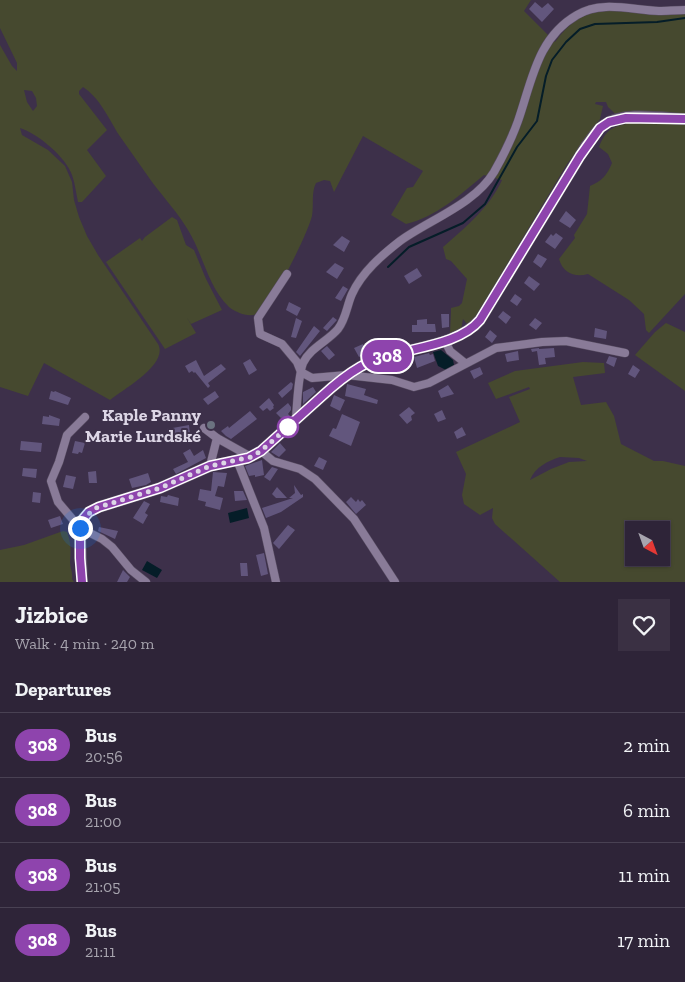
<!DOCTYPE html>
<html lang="en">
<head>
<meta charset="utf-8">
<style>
  body { margin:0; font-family:"Zilla Slab",serif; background:#3a3043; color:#f1f3f6; height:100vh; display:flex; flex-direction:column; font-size:19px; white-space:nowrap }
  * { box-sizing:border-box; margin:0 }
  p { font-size:16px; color:#a7a4ae }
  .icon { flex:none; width:28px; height:28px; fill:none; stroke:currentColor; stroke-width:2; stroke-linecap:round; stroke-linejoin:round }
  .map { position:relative; height:582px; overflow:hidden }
  .drawer { display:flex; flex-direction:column; background:#2e2438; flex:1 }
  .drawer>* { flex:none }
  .badge { padding:0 10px; border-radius:16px; font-size:18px; line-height:32px }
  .needle { width:32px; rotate:139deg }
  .tools { position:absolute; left:625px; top:521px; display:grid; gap:10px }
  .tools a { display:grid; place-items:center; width:45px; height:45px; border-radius:0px; background:#2e2438; box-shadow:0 1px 4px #0004,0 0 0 1px #494153; font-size:25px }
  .you { position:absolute; width:25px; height:25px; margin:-12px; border:4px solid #fff; border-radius:50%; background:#1a73e8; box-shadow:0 0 0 8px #1a73e833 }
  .map>.badge { position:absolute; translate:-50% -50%; box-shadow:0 0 0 2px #fff }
  h2 { padding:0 15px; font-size:19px; line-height:45px }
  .round { display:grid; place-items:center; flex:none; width:52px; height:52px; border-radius:0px; background:#3a3043 }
  .summary { display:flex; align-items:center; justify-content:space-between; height:85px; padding:0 15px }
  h1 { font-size:24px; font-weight:700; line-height:38px }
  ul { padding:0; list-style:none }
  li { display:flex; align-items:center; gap:15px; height:65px; padding:0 15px; border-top:1px solid #494153 }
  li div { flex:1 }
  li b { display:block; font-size:19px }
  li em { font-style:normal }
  li .badge { min-width:55px; font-weight:700; text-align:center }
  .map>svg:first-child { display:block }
</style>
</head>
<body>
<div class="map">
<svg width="685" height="582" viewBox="0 0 685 582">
  <rect width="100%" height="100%" fill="#3d304a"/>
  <path fill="#46492f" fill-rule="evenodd" d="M 0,0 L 531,0 L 524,11 L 555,42 C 563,31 574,20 587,13 C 603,5 664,11 685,11 L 685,294 L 649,333 L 646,330 L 644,314 L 629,300 L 588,274 C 575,278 563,273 559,259 L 575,238 L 574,235 L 587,214 L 590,186 C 602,181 607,175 612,163 L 608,154 L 599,147 C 605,132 610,127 626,124 L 608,107 L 606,102 L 596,102 L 595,104 L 603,106 L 600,119 L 567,164 L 476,316 L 473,320 L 467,324 L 463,319 L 461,330 L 450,333 L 451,311 L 451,308 L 459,306 L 462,303 L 467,279 L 451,261 L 446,259 L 443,247 C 465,228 490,207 502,180 L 484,175 C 460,195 436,217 406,224 L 391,215 L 407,188 L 413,187 L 423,171 L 363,136 L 334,192 L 330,181 L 324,180 L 316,183 C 311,193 314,204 312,216 C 307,235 275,300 260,312 C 252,319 236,313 229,307 C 208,287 203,254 188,230 C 178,213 164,198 152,182 C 141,166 130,151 119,135 C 109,119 100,98 83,87 L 79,91 L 79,94 L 107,130 L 87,150 L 106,176 L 82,202 L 78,202 C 76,193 75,183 72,175 C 66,157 37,133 20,128 L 22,135 L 48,150 L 65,166 L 72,182 L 74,200 L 79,217 L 87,236 L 98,255 L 158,344 C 169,364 124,389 110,400 L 44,363 L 28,396 L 0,387 L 0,45 L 12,66 L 17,71 L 17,63 L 0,28 ZM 24,90 L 32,91 L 36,98 L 37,106 L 33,111 L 27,102 Z
    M 172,217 L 177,220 L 186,245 L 194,250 L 206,279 L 222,310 L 191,324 L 187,318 L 196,333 L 165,349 L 106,262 L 140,238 L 142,241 L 145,237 Z
    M 666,323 L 685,332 L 685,391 L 635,355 L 655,332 Z
    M 583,362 L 604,363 L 605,373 L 573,377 L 581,405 L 606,402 L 614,416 L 621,444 L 654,461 L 663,461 L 685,466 L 685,582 L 560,582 L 495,524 L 492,518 L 493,508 L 480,515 L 464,504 L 462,495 L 466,474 L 456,452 L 520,422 L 509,397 L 530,389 L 529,387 L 496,399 L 488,383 L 515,371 ZM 560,457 L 579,458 L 587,461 L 569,462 L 551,469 L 530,480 C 535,467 548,461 560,457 ZM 634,530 L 661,530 L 661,558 L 634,558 Z
    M 63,531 L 67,532 C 71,541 71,552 70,562 C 70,568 73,572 72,579 L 74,582 L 0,582 L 0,550 L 24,545 Z"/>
  <path fill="#051d28" d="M 441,350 L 453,360 L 454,365 L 446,370 L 438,366 L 433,352 Z
    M 247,508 L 249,518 L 230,523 L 228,513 Z
    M 147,561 L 162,570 L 157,578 L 142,570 Z"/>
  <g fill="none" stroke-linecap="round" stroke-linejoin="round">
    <path stroke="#051d28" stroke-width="2" d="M 388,267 L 409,247 L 463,223 L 485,204 L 517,147 L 537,121 L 546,76 L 552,60 L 566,42 L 580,29 L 595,24 L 657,22 L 685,18"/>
  </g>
  <path fill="#62567d" d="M 535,2 L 542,8 L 548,3 L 554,9 L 542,22 L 529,9 Z
    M 566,211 L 576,220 L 570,228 L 559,221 Z
    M 556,233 L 563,238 L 555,249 L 545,242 L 551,234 L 553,236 Z
    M 342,236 L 350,241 L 344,252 L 333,245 Z
    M 538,254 L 547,259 L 541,268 L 533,262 Z
    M 335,263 L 344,268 L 337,279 L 326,272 Z
    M 417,268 L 422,276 L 409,284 L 404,276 Z
    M 529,276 L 540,284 L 534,291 L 524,283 Z
    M 343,286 L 348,289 L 341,301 L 335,298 Z
    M 515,294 L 522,299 L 517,306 L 510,301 Z
    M 289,302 L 301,308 L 297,316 L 286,310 Z
    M 503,311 L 511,317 L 506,324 L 498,317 Z
    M 441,314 L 449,314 L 449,327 L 442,328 Z
    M 333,317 L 337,320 L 327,331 L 323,328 Z
    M 296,318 L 302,321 L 296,338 L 291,337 Z
    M 535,318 L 542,323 L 536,330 L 529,325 Z
    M 427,319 L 427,324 L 435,324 L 436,332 L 412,332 L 412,325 L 417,325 L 417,320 Z
    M 314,326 L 320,331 L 300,356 L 296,352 Z
    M 595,328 L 607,331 L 606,339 L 594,337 Z
    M 490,330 L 497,336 L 492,343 L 485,337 Z
    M 363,344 L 367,353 L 359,357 L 354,348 Z
    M 327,346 L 335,355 L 329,360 L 321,351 Z
    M 539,348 L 539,349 L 554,348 L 555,357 L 545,358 L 546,364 L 539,365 L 537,351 L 532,352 L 531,349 Z
    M 518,351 L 519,360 L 507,362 L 505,354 Z
    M 429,353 L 430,355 L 433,354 L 435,361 L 417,368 L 414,357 Z
    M 609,356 L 617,358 L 614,367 L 606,363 Z
    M 250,359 L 257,370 L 249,375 L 243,363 Z
    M 196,360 L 204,376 L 221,364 L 226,369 L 208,383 L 210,386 L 208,388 L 195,372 L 194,373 L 192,371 L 189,373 L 185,366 Z
    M 633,365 L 640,370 L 635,378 L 628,374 Z
    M 480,367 L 483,374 L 474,379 L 470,371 Z
    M 291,382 L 293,384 L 292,389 L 282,398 L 278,393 Z
    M 347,384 L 366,389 L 364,395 L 378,400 L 377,404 L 345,396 Z
    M 448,385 L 454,394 L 441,398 L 438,391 Z
    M 313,387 L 316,392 L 303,404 L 303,392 Z
    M 51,391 L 54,392 L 55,391 L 71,398 L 68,405 L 49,399 Z
    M 215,391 L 219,397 L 208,405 L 203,399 Z
    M 334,395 L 345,400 L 340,411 L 330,406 Z
    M 269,398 L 274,405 L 273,407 L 274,408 L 270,411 L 267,408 L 263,411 L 259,407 Z
    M 288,403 L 291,407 L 291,410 L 288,414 L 290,416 L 286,419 L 283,417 L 281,418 L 276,413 Z
    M 409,407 L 415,413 L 411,416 L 412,420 L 407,424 L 399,415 Z
    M 442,410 L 446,419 L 438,422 L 434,414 Z
    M 250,411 L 257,419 L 231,439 L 226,436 L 221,431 L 228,426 L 229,428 Z
    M 342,414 L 360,422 L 351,446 L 329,436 L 333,428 L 336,429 Z
    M 49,415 L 60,419 L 59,426 L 42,424 L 43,416 L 49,417 Z
    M 189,425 L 190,435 L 169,439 L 167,429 Z
    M 462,427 L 466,435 L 457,439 L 454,432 Z
    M 21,441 L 42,443 L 41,452 L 20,450 Z
    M 75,441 L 85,443 L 82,453 L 79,452 L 78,454 L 72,453 Z
    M 280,443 L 286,450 L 279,457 L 271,452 Z
    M 190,449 L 194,456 L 203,450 L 206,458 L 176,474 L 173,469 L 188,462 L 183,453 Z
    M 319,457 L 327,461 L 323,470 L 314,466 Z
    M 262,460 L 264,475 L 255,477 L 255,475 L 249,476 L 245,466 Z
    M 272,467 L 278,469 L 270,481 L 264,477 Z
    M 23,468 L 37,469 L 36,478 L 22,476 Z
    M 96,471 L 97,483 L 89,483 L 88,472 Z
    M 213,472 L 227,473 L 224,487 L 218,486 L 215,496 L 223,498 L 220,510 L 205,506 L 206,502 L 198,500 L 200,489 L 211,491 Z
    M 148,473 L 151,482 L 146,485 L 132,488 L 129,479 Z
    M 66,475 L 76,477 L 73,489 L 63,487 Z
    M 294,485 L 301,495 L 303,494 L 303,497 L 281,512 L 266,518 L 262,508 L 293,498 L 289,498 L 295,493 Z
    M 277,487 L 287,498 L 276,498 L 272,494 Z
    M 234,491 L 243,491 L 247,500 L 235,501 Z
    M 33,492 L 41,493 L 40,503 L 32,502 Z
    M 168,495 L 179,498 L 178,506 L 160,502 L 161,496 L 167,497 Z
    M 351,497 L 356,502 L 358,499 L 360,502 L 362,500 L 366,505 L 356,514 L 346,502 Z
    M 144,501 L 150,504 L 145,513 L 148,515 L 143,524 L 133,518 Z
    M 60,516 L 63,524 L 51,528 L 48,520 Z
    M 288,525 L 295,530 L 279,549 L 273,543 Z
    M 99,527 L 118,531 L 115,539 L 98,531 Z
    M 264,553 L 268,574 L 261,576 L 256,555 Z
    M 240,563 L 247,563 L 248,576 L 241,576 Z
    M 123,570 L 130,577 L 127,582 L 117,582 Z"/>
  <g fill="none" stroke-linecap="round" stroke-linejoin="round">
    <g stroke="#584d62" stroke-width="9">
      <path id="minor" d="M 287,274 L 258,318 L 260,334 L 282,344 L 297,362 L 301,372 L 312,378 L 347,375 L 392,380 L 414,387 L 429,383 L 496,348 L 542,342 L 566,341 L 625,353
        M 445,341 L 450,351 L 465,363
        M 85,417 L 67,435 L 59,462 L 51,481 L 58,502 L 80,528 L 102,539 L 112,547 L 131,570 L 146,582
        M 296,419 C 297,404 298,377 303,363 C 310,348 328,341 338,329 C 346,319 347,305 352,294 C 362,272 382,255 400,241 C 429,220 475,204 494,172 C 503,156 512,138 518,121 C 532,81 537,38 577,15 C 601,0 632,10 659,11 C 667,11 676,10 685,10
        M 204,428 L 217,438 L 251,457
        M 261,451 L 273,461 L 300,469 L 315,479 L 354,519 L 395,582
        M 237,460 L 264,528 L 276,582
        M 210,466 L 217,438"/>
    </g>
    <g stroke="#584d62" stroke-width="12">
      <path id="tertiary" d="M 82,582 L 80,532 L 83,519 L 89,512 L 99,507 L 160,488 L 210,466 L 248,458 L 261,451 C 281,433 301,415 321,397 C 333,386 346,375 360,367 C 394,347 454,350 480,320 L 586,146 C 592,139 596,130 604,125 C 623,111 662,118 685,119"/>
    </g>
    <use href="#minor" stroke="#897b98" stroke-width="8"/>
    <use href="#tertiary" stroke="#897b98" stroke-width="10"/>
  </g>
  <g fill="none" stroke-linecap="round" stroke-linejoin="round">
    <g stroke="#fff" stroke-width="11">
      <path id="line" d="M 82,582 L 80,558 L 80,532 L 83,519 L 89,512 L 99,507 L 160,488 L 210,466 L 248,458 L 261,451 C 281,433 301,415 321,397 C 333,386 346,375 360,367 C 394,347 455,350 480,320 L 580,156 L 600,128 L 609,122 L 626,118 L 685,119"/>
    </g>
    <use href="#line" stroke="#8e44ad" stroke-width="8"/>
    <path stroke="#ddd6e6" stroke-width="5" stroke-dasharray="0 9" d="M 80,528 L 86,516 L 96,508 L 160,488 L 210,466 L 251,457 L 261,451 L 288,427"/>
  </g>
  <circle fill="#6b7280" stroke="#3d304a" stroke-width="2" cx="211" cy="425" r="5"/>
  <circle fill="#fff" stroke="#8e44ad" stroke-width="2.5" cx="288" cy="427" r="10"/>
  <g text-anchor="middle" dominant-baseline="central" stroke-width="4" stroke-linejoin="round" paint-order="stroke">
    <g font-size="18" font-weight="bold" fill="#ddd6e6" stroke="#3d304a" text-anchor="end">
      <text x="201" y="415">Kaple Panny<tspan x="201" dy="21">Marie Lurdské</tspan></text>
    </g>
  </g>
</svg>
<div class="tools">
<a><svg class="needle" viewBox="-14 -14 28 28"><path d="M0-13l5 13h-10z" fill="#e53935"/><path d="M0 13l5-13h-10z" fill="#a7a4ae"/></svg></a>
</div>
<div class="you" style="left:80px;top:528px"></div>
<b class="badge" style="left:387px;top:356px;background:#8e44ad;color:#fff">308</b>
</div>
<section class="drawer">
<div class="summary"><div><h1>Jizbice</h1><p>Walk · 4 min · 240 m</p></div><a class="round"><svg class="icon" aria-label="heart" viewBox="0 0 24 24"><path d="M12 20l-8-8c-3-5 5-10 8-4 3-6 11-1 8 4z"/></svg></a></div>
<h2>Departures</h2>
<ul>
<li><span class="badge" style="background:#8e44ad;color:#fff">308</span><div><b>Bus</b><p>20:56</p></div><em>2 min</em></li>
<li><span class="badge" style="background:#8e44ad;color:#fff">308</span><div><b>Bus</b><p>21:00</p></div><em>6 min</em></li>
<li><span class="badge" style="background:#8e44ad;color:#fff">308</span><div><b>Bus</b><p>21:05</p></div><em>11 min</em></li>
<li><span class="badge" style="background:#8e44ad;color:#fff">308</span><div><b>Bus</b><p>21:11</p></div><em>17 min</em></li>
</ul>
</section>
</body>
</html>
